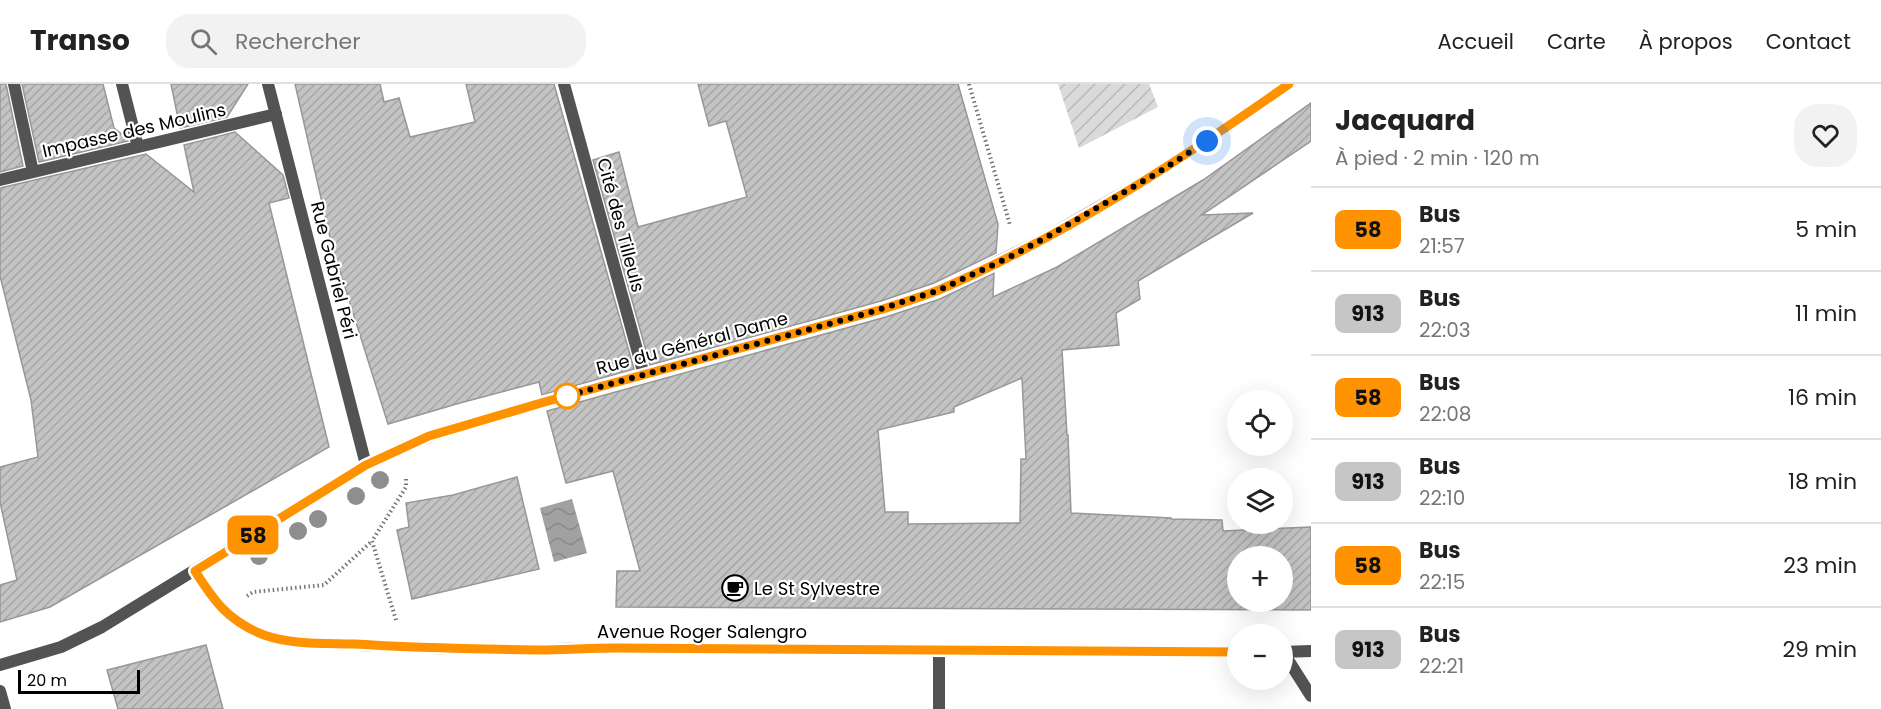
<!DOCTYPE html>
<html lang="fr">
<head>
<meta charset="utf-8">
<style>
  body { margin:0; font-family:Poppins,sans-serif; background:#f2f2f2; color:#222; height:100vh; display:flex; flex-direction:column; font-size:22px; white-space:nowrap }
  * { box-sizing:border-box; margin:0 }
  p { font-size:20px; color:#767676 }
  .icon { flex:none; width:33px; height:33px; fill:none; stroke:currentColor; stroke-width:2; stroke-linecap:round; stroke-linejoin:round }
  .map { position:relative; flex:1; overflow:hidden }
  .details { display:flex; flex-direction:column; background:#fff; width:570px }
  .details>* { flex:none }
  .badge { padding:0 12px; border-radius:9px; font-size:21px; line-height:39px }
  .fabs { position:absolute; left:1227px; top:306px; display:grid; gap:12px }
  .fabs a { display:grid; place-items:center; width:66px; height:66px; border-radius:50%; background:#fff; box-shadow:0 6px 24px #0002; font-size:30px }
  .scale { position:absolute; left:18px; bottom:15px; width:122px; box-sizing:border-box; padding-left:6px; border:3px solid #000; border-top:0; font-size:16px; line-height:21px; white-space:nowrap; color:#000; -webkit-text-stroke:4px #fff; paint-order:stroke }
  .you { position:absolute; width:30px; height:30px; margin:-15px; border:4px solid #fff; border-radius:50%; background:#1a73e8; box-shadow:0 0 0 9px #1a73e833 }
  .map>.badge { position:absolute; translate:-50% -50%; box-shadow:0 0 0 3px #fff }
  .round { display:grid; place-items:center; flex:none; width:63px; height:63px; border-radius:24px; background:#f2f2f2 }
  .headline { display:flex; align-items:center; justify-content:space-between; height:102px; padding:0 24px }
  h1 { font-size:28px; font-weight:700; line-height:45px }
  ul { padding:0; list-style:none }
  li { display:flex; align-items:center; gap:18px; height:84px; padding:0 24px; border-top:2px solid #e0e0e0 }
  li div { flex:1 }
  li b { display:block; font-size:22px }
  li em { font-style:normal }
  li .badge { min-width:66px; font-weight:700; text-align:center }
  header { display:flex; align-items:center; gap:36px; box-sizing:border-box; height:84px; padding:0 30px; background:#fff; border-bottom:2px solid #e0e0e0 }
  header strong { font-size:28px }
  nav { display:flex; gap:33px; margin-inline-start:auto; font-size:21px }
  .search { width:420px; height:54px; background:#f2f2f2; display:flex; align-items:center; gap:15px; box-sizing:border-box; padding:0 21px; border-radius:24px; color:#767676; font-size:22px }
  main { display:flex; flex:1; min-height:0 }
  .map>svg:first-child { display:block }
</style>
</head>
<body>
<header>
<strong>Transo</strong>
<div class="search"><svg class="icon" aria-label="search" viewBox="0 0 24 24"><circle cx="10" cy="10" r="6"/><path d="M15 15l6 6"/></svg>Rechercher</div>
<nav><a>Accueil</a><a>Carte</a><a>À propos</a><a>Contact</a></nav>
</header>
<main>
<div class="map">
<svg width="1311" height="625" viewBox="0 0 1311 625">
  <defs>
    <pattern id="garden-furrows" width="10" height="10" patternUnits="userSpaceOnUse" patternTransform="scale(1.5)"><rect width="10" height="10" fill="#dadada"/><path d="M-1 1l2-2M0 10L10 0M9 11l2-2" fill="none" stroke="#b9b9b9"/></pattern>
    <pattern id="water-waves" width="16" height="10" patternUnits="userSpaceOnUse" patternTransform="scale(1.5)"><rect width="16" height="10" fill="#a1a1a1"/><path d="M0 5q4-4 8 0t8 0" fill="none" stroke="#898989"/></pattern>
    <pattern id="building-hatch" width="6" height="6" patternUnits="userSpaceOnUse" patternTransform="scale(1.5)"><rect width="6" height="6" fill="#c3c3c3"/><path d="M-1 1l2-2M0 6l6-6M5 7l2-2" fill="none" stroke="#a6a6a6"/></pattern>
  </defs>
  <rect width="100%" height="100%" fill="#fff"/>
  <path fill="url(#garden-furrows)" d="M 1058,0 L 1149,0 L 1158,23 L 1079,64 Z"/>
  <path fill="url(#water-waves)" d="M 572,415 L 587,469 L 554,478 L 540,424 Z"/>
  <path fill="url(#building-hatch)" stroke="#979797" stroke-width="1.5" fill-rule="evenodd" d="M 0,0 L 6,0 L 23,82 L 0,88 Z
    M 22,0 L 103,0 L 114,44 L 127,54 L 128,57 L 39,78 Z
    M 171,0 L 248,0 L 227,33 L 180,44 Z
    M 295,0 L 380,0 L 384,18 L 399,14 L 410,53 L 475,38 L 466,0 L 554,0 L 634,285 L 542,311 L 539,298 L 460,319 L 388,340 L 332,162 Z
    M 698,0 L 958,0 L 998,140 L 996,169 L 934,199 L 881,217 L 650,281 L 593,76 L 619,68 L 638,143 L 747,113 L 726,37 L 709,42 Z
    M 1311,19 L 1311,57 L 1202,131 L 1253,129 L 1138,197 L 1140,215 L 1116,229 L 1119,261 L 1062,266 L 1067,351 L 1068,351 L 1071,429 L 1171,434 L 1171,435 L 1222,436 L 1223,447 L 1311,443 L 1311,526 L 616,523 L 617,487 L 640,487 L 613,387 L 566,399 L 547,327 L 886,233 L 940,215 L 994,189 L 993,213 L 1057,183 L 1203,96 ZM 1022,294 L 1026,375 L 1021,375 L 1020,439 L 908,440 L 908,428 L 885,428 L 878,346 L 954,328 L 954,323 ZM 1238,472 L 1282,472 L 1282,518 L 1238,518 Z
    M 235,48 L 283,91 L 289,114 L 269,119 L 329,363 L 50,523 L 0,538 L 0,501 L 17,496 L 0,418 L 0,383 L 38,373 L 31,316 L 0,192 L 0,104 L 146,70 L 194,108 L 184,61 Z
    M 517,393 L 539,485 L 412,515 L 397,446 L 409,443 L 406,419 L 453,411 Z
    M 206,561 L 223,625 L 118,625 L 107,586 Z"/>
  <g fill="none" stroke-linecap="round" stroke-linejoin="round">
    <path stroke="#757575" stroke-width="4" stroke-dasharray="1.5 3" stroke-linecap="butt" d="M 969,0 L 1010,141
      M 247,512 L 253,508 L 324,501 L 372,457
      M 396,536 L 372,457 L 406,403 L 406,392"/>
    <path stroke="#535353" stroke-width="12" d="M 14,0 L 33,88
      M 122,0 L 138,63
      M 564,0 L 644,291
      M 0,96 L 276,30
      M 1283,568 L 1311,612
      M 939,625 L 939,566"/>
    <path stroke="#535353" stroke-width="12" d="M 268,0 L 366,381
      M 195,487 C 214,517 228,537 264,551 C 293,562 328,559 359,561 C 437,565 515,567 593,564 L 1238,568
      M 1282,568 L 1311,567
      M 0,607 L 5,625"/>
    <path stroke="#535353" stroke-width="12" d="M 0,581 L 61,563 L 102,543 L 366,381 L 406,362 L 453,344 L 883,225 L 937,207 L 973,190 L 1045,154 L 1159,88 L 1289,0"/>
  </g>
  <g fill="#8e8e8e">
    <circle cx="380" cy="396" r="9"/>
    <circle cx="356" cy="412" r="9"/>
    <circle cx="318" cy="435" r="9"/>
    <circle cx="298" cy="447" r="9"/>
    <circle cx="259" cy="472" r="9"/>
  </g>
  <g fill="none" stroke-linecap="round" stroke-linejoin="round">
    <g stroke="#fff" stroke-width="14">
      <path id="line" d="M 1238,568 L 616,564 C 590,564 564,566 538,566 C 477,565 416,564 355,560 C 325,559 292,561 264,551 C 228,537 214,517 195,487 L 366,381 L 429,352 L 541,319 L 883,225 C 902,219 921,213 939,206 C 1064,152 1178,78 1289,0"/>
    </g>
    <use href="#line" stroke="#ff9200" stroke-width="9"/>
    <path stroke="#000" stroke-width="6" stroke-dasharray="0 10.8" d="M 567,312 L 563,313 L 865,230 L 937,207 L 1008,174 L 1045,154 L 1159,88 L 1207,57"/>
  </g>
  <defs>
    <g id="cafe-ring" transform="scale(1.35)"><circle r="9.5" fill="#fff" stroke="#000" stroke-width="1.5"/><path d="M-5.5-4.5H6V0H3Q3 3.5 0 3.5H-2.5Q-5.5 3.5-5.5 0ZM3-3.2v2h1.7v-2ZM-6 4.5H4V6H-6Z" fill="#000"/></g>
  </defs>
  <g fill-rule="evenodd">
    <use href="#cafe-ring" x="735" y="504"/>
  </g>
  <circle fill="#fff" stroke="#ff9200" stroke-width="3" cx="567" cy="312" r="12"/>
  <g text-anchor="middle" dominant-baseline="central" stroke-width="4.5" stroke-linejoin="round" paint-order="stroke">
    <g font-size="18" fill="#000" stroke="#fff">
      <text transform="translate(134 46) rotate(-13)">Impasse des Moulins</text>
      <text transform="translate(621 141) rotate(75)">Cité des Tilleuls</text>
      <text transform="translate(334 186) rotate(76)">Rue Gabriel Péri</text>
      <text transform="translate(692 259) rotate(-15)">Rue du Général Dame</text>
      <text x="702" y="547">Avenue Roger Salengro</text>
    </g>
    <g font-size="18" fill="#000" stroke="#fff" text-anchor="start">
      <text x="754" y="504">Le St Sylvestre</text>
    </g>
  </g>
</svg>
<div class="fabs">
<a><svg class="icon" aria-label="locate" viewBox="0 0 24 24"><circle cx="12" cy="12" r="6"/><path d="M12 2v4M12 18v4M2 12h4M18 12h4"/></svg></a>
<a><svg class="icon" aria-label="layers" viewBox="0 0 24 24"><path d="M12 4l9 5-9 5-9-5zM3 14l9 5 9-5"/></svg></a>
<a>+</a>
<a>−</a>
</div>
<div class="scale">20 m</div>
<div class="you" style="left:1207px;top:57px"></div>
<b class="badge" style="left:253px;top:451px;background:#ff9200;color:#111">58</b>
</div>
<section class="details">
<div class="headline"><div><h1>Jacquard</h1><p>À pied · 2 min · 120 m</p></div><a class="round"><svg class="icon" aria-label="heart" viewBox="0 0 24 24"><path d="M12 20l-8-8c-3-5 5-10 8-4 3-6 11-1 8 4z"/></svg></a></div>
<ul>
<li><span class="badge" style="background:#ff9200;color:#111">58</span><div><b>Bus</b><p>21:57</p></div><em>5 min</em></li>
<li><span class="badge" style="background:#c6c6c6;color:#111">913</span><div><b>Bus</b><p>22:03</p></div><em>11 min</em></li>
<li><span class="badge" style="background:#ff9200;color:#111">58</span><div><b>Bus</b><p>22:08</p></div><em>16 min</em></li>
<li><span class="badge" style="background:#c6c6c6;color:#111">913</span><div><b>Bus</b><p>22:10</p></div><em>18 min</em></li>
<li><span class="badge" style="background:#ff9200;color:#111">58</span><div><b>Bus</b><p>22:15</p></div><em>23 min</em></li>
<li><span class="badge" style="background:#c6c6c6;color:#111">913</span><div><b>Bus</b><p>22:21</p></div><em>29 min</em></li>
</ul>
</section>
</main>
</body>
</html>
